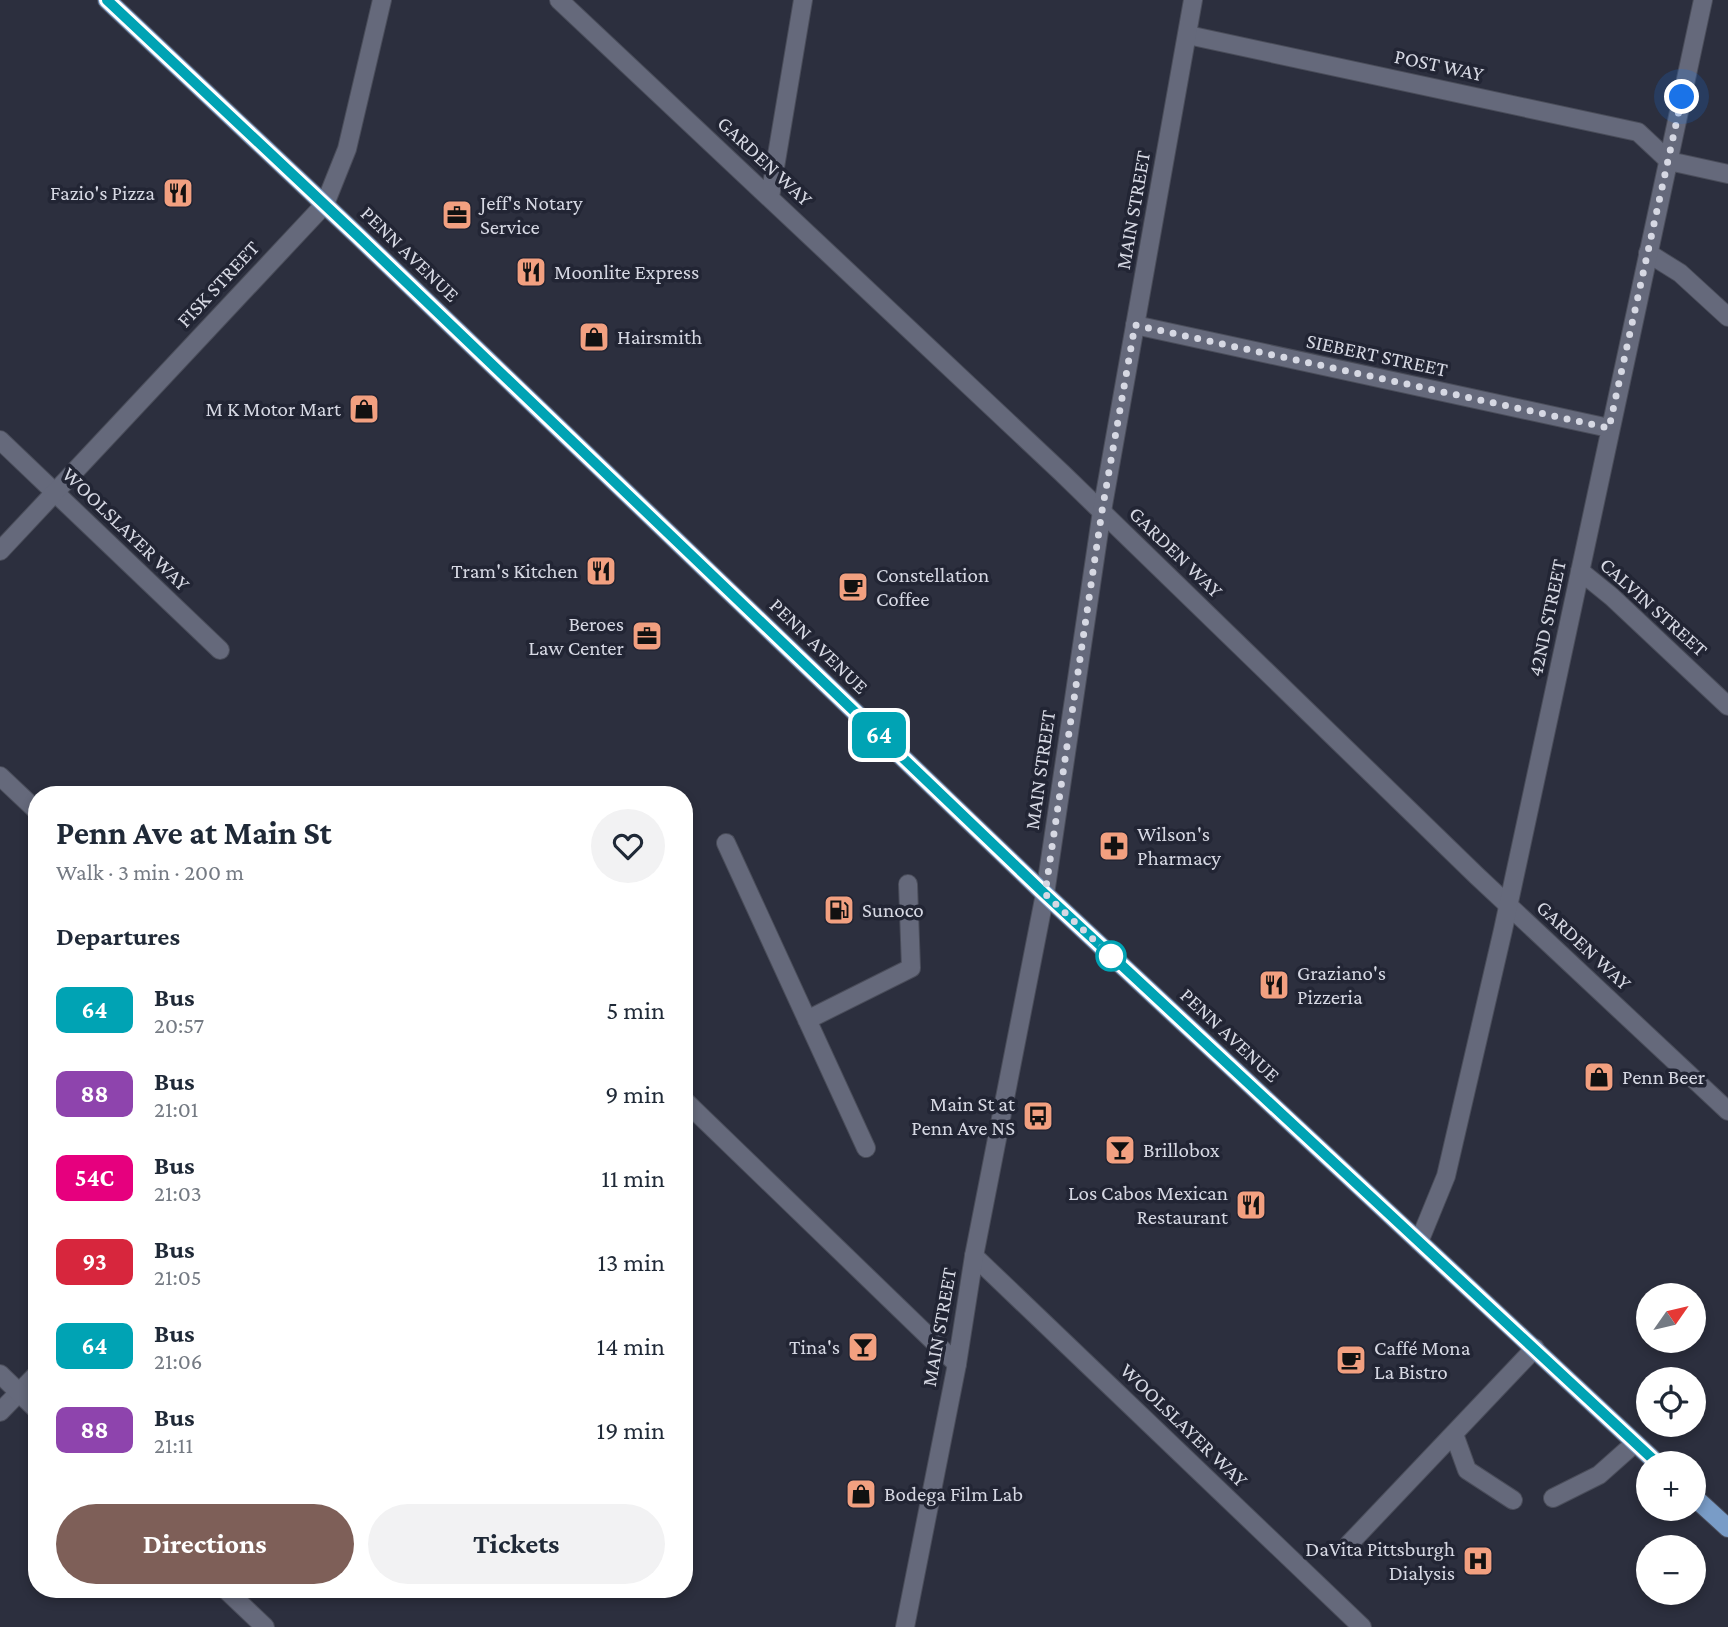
<!DOCTYPE html>
<html lang="en">
<head>
<meta charset="utf-8">
<style>
  body { margin:0; font-family:"Crimson Pro",serif; background:#f2f2f3; color:#1f2937; height:100vh; display:flex; flex-direction:column; font-size:26px; white-space:nowrap }
  * { box-sizing:border-box; margin:0 }
  p { font-size:23px; color:#747a83 }
  .icon { flex:none; width:38px; height:38px; fill:none; stroke:currentColor; stroke-width:2; stroke-linecap:round; stroke-linejoin:round }
  .map { position:relative; flex:1; overflow:hidden }
  .side { position:absolute; left:28px; top:786px; width:665px; height:812px; display:flex; flex-direction:column; background:#fff; border-radius:28px; box-shadow:0 4px 10px #0003 }
  .side>* { flex:none }
  .badge { padding:0 14px; border-radius:10px; font-size:24px; line-height:46px }
  .needle { width:46px; rotate:56deg }
  .controls { position:absolute; left:1636px; top:1283px; display:grid; gap:14px }
  .controls a { display:grid; place-items:center; width:70px; height:70px; border-radius:50%; background:#fff; box-shadow:0 4px 10px #0003; font-size:35px }
  .you { position:absolute; width:35px; height:35px; margin:-18px; border:5px solid #fff; border-radius:50%; background:#1a73e8; box-shadow:0 0 0 10px #1a73e833 }
  .map>.badge { position:absolute; translate:-50% -50%; box-shadow:0 0 0 4px #fff }
  h2 { padding:0 28px; font-size:26px; line-height:63px }
  .round { display:grid; place-items:center; flex:none; width:74px; height:74px; border-radius:37px; background:#f2f2f3 }
  .overview { display:flex; align-items:center; justify-content:space-between; height:119px; padding:0 28px }
  h1 { font-size:33px; font-weight:700; line-height:52px }
  .button { display:flex; gap:14px; margin-top:auto; padding:14px 28px }
  .button a { flex:1; height:80px; border-radius:42px; background:#7e5f58; color:#fff; font-size:28px; font-weight:700; line-height:80px; text-align:center }
  .button a+a { background:#f2f2f3; color:#1f2937 }
  ul { padding:0; list-style:none }
  li { display:flex; align-items:center; gap:21px; height:84px; padding:0 28px }
  li div { flex:1 }
  li b { display:block; font-size:26px }
  li em { font-style:normal }
  li .badge { min-width:77px; font-weight:700; text-align:center }
  .map>svg:first-child { display:block }
</style>
</head>
<body>
<div class="map">
<svg width="1728" height="1627" viewBox="0 0 1728 1627">
  <rect width="100%" height="100%" fill="#2c2f3e"/>
  <g fill="none" stroke-linecap="round" stroke-linejoin="round">
    <g stroke="#4a4d5a" stroke-width="20">
      <path id="service" d="M 559,0 L 1062,473 L 1477,876 L 1728,1111
        M 1188,35 L 1638,132 L 1669,161
        M 770,197 L 803,0
        M 1648,253 L 1680,273 L 1728,317
        M 0,440 L 220,650
        M 726,843 L 866,1148
        M 807,1020 L 911,968 L 908,884
        M 684,1100 L 957,1364
        M 974,1256 L 1362,1627
        M 0,1412 L 37,1374
        M 1454,1434 L 1467,1470 L 1513,1500
        M 1553,1498 L 1599,1475 L 1635,1443
        M 1349,1544 L 1535,1348"/>
    </g>
    <g stroke="#4a4d5a" stroke-width="20">
      <path id="minor" d="M 1669,161 L 1728,174
        M 1135,325 L 1609,428
        M 0,551 L 325,204 L 347,149 L 382,0
        M 1580,571 L 1612,597 L 1728,706
        M 0,776 L 37,811
        M 1419,1242 L 1446,1176 L 1503,930 L 1703,0
        M 0,1374 L 37,1410
        M 225,1589 L 265,1627"/>
    </g>
    <g stroke="#4a4d5a" stroke-width="20">
      <path id="tertiary" d="M 1045,894 L 1102,511 L 1193,0"/>
    </g>
    <g stroke="#4a4d5a" stroke-width="20">
      <path id="secondary" d="M 905,1627 L 957,1364 L 974,1256 L 1045,894"/>
    </g>
    <g stroke="#4a4d5a" stroke-width="20">
      <path id="primary" d="M 107,0 L 358,236 L 1045,894 L 1657,1463
        M 1694,1497 L 1728,1528"/>
    </g>
    <use href="#service" stroke="#65697b" stroke-width="18"/>
    <use href="#minor" stroke="#65697b" stroke-width="18"/>
    <use href="#tertiary" stroke="#65697b" stroke-width="18"/>
    <use href="#secondary" stroke="#65697b" stroke-width="18"/>
    <use href="#primary" stroke="#799cc7" stroke-width="18"/>
  </g>
  <g fill="none" stroke-linecap="round" stroke-linejoin="round">
    <g stroke="#fff" stroke-width="16">
      <path id="line" d="M 107,0 L 358,236 L 1045,894 L 1657,1463"/>
    </g>
    <use href="#line" stroke="#00a3b4" stroke-width="10"/>
    <path stroke="#d6d8e3" stroke-width="7" stroke-dasharray="0 12.6" d="M 1111,956 L 1045,894 L 1102,511 L 1135,325 L 1609,428 L 1682,97"/>
  </g>
  <defs>
    <g id="restaurant-square" transform="scale(1.575)"><rect x="-9" y="-9" width="18" height="18" rx="4" fill="#f2a080" stroke="#222534"/><path d="M-5-6h1v4h1v-4h1v4h1v-4h1v5L-1.5 .5V6h-2V.5L-5-1ZM5-6V6H3V1.5H1.5Q1.5-4 5-6Z" fill="#111"/></g>
    <g id="office-square" transform="scale(1.575)"><rect x="-9" y="-9" width="18" height="18" rx="4" fill="#f2a080" stroke="#222534"/><path d="M-6-3h4V-5.5h4V-3h4V5H-6ZM-1-4.5V-3h2v-1.5ZM-6 0V1H6V0Z" fill="#111"/></g>
    <g id="shop-square" transform="scale(1.575)"><rect x="-9" y="-9" width="18" height="18" rx="4" fill="#f2a080" stroke="#222534"/><path d="M-5-2.5h2.3a2.7 3.5 0 0 1 5.4 0H5L5.5 6h-11ZM-1.5-2.5h3a1.5 2.3 0 0 0-3 0Z" fill="#111"/></g>
    <g id="cafe-square" transform="scale(1.575)"><rect x="-9" y="-9" width="18" height="18" rx="4" fill="#f2a080" stroke="#222534"/><path d="M-5.5-4.5H6V0H3Q3 3.5 0 3.5H-2.5Q-5.5 3.5-5.5 0ZM3-3.2v2h1.7v-2ZM-6 4.5H4V6H-6Z" fill="#111"/></g>
    <g id="pharmacy-square" transform="scale(1.575)"><rect x="-9" y="-9" width="18" height="18" rx="4" fill="#f2a080" stroke="#222534"/><path d="M-2-6h4v4h4v4h-4v4h-4v-4h-4v-4h4Z" fill="#111"/></g>
    <g id="fuel-square" transform="scale(1.575)"><rect x="-9" y="-9" width="18" height="18" rx="4" fill="#f2a080" stroke="#222534"/><path d="M-5.5-6h7V0h2V4h1.3V-2.5L3-4.5l.8-.8L6-3V5H2.5V1h-1V6h-7ZM-4.2-4.7v3.2H.2V-4.7Z" fill="#111"/></g>
    <g id="bus-square" transform="scale(1.575)"><rect x="-9" y="-9" width="18" height="18" rx="4" fill="#f2a080" stroke="#222534"/><path d="M-5-6H5V4H4V6H2V4H-2V6H-4V4H-5ZM-3.5-4V0h7V-4ZM-3.5 1.2v1.5H-2V1.2ZM2 1.2v1.5H3.5V1.2Z" fill="#111"/></g>
    <g id="bar-square" transform="scale(1.575)"><rect x="-9" y="-9" width="18" height="18" rx="4" fill="#f2a080" stroke="#222534"/><path d="M-6-5H6L.8 .8V4.5H3.5V6h-7V4.5H-.8V.8Z" fill="#111"/></g>
    <g id="hospital-square" transform="scale(1.575)"><rect x="-9" y="-9" width="18" height="18" rx="4" fill="#f2a080" stroke="#222534"/><path d="M-5-5h3v3.5h4V-5h3V5h-3V1.5h-4V5h-3Z" fill="#111"/></g>
  </defs>
  <g fill-rule="evenodd">
    <use href="#restaurant-square" x="178" y="193"/>
    <use href="#office-square" x="457" y="215"/>
    <use href="#restaurant-square" x="531" y="272"/>
    <use href="#shop-square" x="594" y="337"/>
    <use href="#shop-square" x="364" y="409"/>
    <use href="#restaurant-square" x="601" y="571"/>
    <use href="#cafe-square" x="853" y="587"/>
    <use href="#office-square" x="647" y="636"/>
    <use href="#pharmacy-square" x="1114" y="846"/>
    <use href="#fuel-square" x="839" y="910"/>
    <use href="#restaurant-square" x="1274" y="985"/>
    <use href="#shop-square" x="1599" y="1077"/>
    <use href="#bus-square" x="1038" y="1116"/>
    <use href="#bar-square" x="1120" y="1150"/>
    <use href="#restaurant-square" x="1251" y="1205"/>
    <use href="#bar-square" x="863" y="1347"/>
    <use href="#cafe-square" x="1351" y="1360"/>
    <use href="#shop-square" x="861" y="1494"/>
    <use href="#hospital-square" x="1478" y="1561"/>
  </g>
  <circle fill="#fff" stroke="#00a3b4" stroke-width="3.5" cx="1111" cy="956" r="14"/>
  <g text-anchor="middle" dominant-baseline="central" stroke-width="7" stroke-linejoin="round" paint-order="stroke">
    <g font-size="21" fill="#d6d8e3" stroke="#222534">
      <text transform="translate(1439 65) rotate(12)">POST WAY</text>
      <text transform="translate(765 161) rotate(43)">GARDEN WAY</text>
      <text transform="translate(1133 210) rotate(-80)">MAIN STREET</text>
      <text transform="translate(410 254) rotate(44)">PENN AVENUE</text>
      <text transform="translate(218 284) rotate(-47)">FISK STREET</text>
      <text transform="translate(1377 355) rotate(12)">SIEBERT STREET</text>
      <text transform="translate(126 529) rotate(44)">WOOLSLAYER WAY</text>
      <text transform="translate(1176 552) rotate(44)">GARDEN WAY</text>
      <text transform="translate(1654 607) rotate(42)">CALVIN STREET</text>
      <text transform="translate(1547 618) rotate(-78)">42ND STREET</text>
      <text transform="translate(819 646) rotate(44)">PENN AVENUE</text>
      <text transform="translate(1040 770) rotate(-82)">MAIN STREET</text>
      <text transform="translate(1584 945) rotate(43)">GARDEN WAY</text>
      <text transform="translate(1230 1035) rotate(43)">PENN AVENUE</text>
      <text transform="translate(939 1327) rotate(-80)">MAIN STREET</text>
      <text transform="translate(1184 1425) rotate(44)">WOOLSLAYER WAY</text>
    </g>
    <g font-size="21" fill="#d6d8e3" stroke="#222534" text-anchor="start">
      <text x="155" y="193" text-anchor="end">Fazio's Pizza</text>
      <text x="480" y="203">Jeff's Notary<tspan x="480" dy="24">Service</tspan></text>
      <text x="554" y="272">Moonlite Express</text>
      <text x="617" y="337">Hairsmith</text>
      <text x="341" y="409" text-anchor="end">M K Motor Mart</text>
      <text x="578" y="571" text-anchor="end">Tram's Kitchen</text>
      <text x="876" y="575">Constellation<tspan x="876" dy="24">Coffee</tspan></text>
      <text x="624" y="624" text-anchor="end">Beroes<tspan x="624" dy="24">Law Center</tspan></text>
      <text x="1137" y="834">Wilson's<tspan x="1137" dy="24">Pharmacy</tspan></text>
      <text x="862" y="910">Sunoco</text>
      <text x="1297" y="973">Graziano's<tspan x="1297" dy="24">Pizzeria</tspan></text>
      <text x="1622" y="1077">Penn Beer</text>
      <text x="1015" y="1104" text-anchor="end">Main St at<tspan x="1015" dy="24">Penn Ave NS</tspan></text>
      <text x="1143" y="1150">Brillobox</text>
      <text x="1228" y="1193" text-anchor="end">Los Cabos Mexican<tspan x="1228" dy="24">Restaurant</tspan></text>
      <text x="840" y="1347" text-anchor="end">Tina's</text>
      <text x="1374" y="1348">Caffé Mona<tspan x="1374" dy="24">La Bistro</tspan></text>
      <text x="884" y="1494">Bodega Film Lab</text>
      <text x="1455" y="1549" text-anchor="end">DaVita Pittsburgh<tspan x="1455" dy="24">Dialysis</tspan></text>
    </g>
  </g>
</svg>
<div class="controls">
<a><svg class="needle" viewBox="-14 -14 28 28"><path d="M0-13l5 13h-10z" fill="#e53935"/><path d="M0 13l5-13h-10z" fill="#747a83"/></svg></a>
<a><svg class="icon" aria-label="locate" viewBox="0 0 24 24"><circle cx="12" cy="12" r="6"/><path d="M12 2v4M12 18v4M2 12h4M18 12h4"/></svg></a>
<a>+</a>
<a>−</a>
</div>
<div class="you" style="left:1682px;top:97px"></div>
<b class="badge" style="left:879px;top:735px;background:#00a3b4;color:#fff">64</b>
<section class="side">
<div class="overview"><div><h1>Penn Ave at Main St</h1><p>Walk · 3 min · 200 m</p></div><a class="round"><svg class="icon" aria-label="heart" viewBox="0 0 24 24"><path d="M12 20l-8-8c-3-5 5-10 8-4 3-6 11-1 8 4z"/></svg></a></div>
<h2>Departures</h2>
<ul>
<li><span class="badge" style="background:#00a3b4;color:#fff">64</span><div><b>Bus</b><p>20:57</p></div><em>5 min</em></li>
<li><span class="badge" style="background:#8e44ad;color:#fff">88</span><div><b>Bus</b><p>21:01</p></div><em>9 min</em></li>
<li><span class="badge" style="background:#e6007e;color:#fff">54C</span><div><b>Bus</b><p>21:03</p></div><em>11 min</em></li>
<li><span class="badge" style="background:#d7263d;color:#fff">93</span><div><b>Bus</b><p>21:05</p></div><em>13 min</em></li>
<li><span class="badge" style="background:#00a3b4;color:#fff">64</span><div><b>Bus</b><p>21:06</p></div><em>14 min</em></li>
<li><span class="badge" style="background:#8e44ad;color:#fff">88</span><div><b>Bus</b><p>21:11</p></div><em>19 min</em></li>
</ul>
<div class="button"><a>Directions</a><a>Tickets</a></div>
</section>
</div>
</body>
</html>
